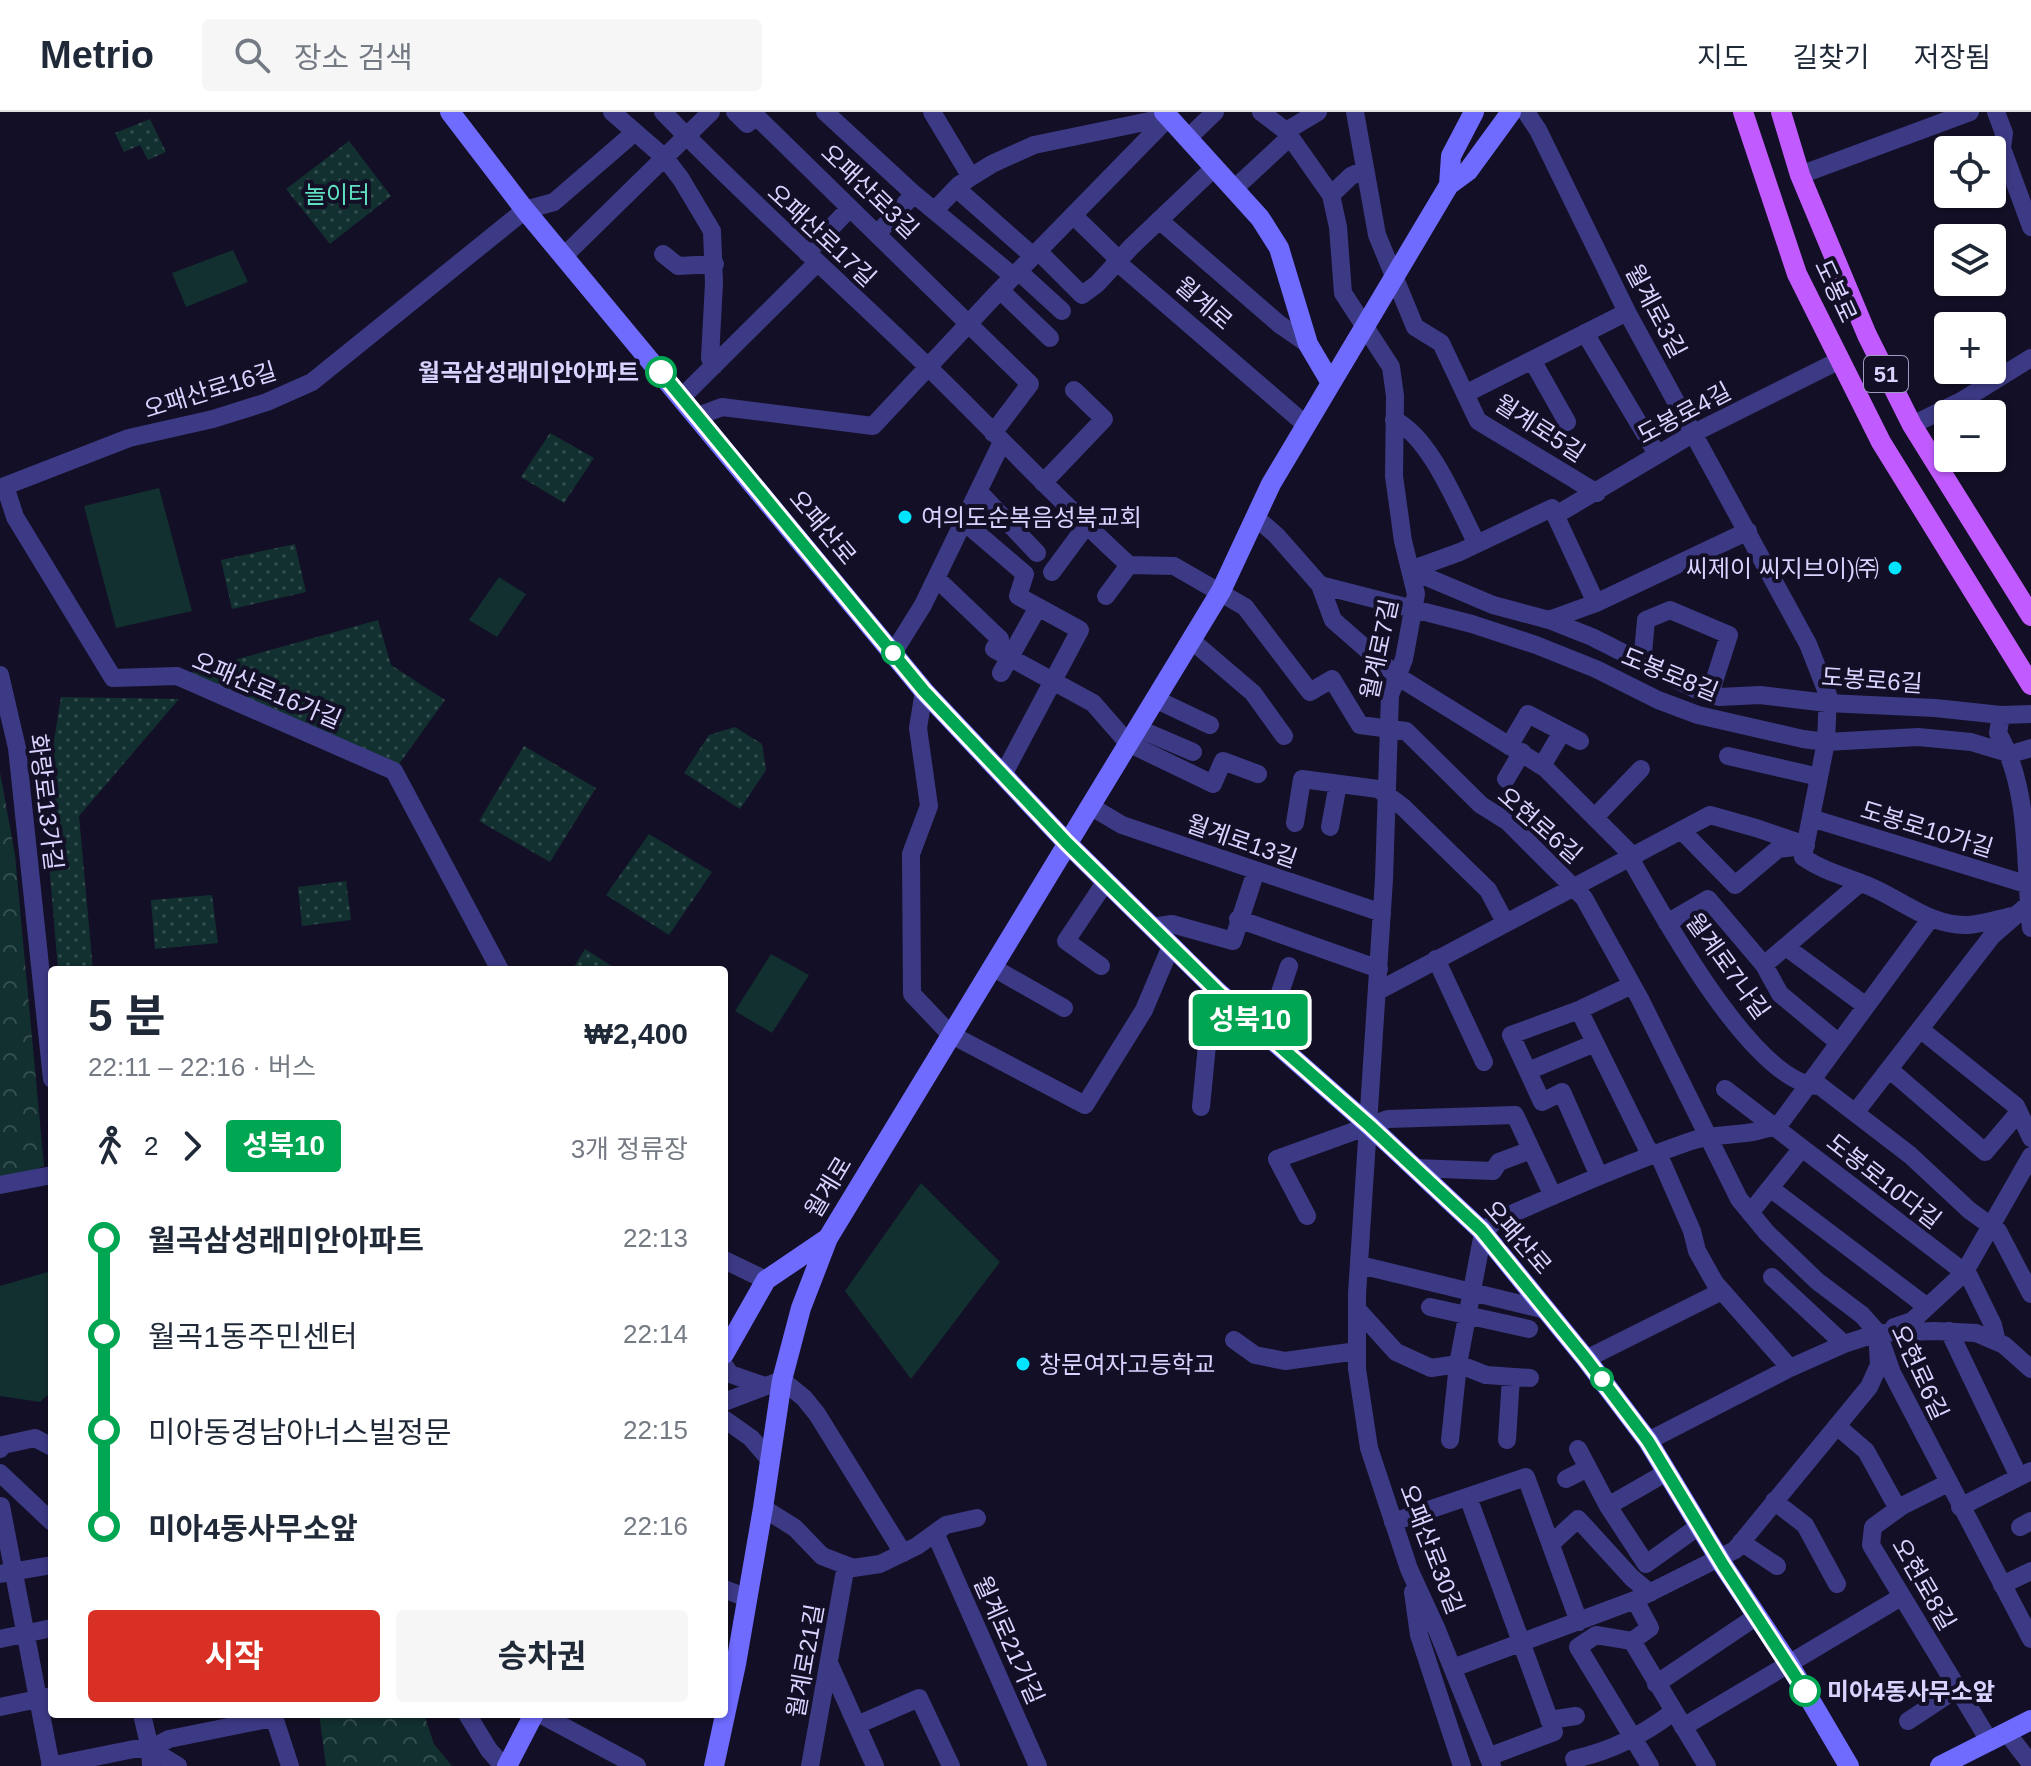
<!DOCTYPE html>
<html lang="ko">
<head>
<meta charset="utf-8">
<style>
  body { margin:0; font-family:Arial,"Noto Sans KR",sans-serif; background:#f6f6f7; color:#1f2937; height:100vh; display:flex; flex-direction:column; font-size:30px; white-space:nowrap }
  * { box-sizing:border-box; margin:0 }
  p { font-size:26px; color:#747a83 }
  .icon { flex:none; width:44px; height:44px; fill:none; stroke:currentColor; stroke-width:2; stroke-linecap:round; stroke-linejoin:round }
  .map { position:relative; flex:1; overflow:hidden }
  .details { position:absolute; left:48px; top:854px; width:680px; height:752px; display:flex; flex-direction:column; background:#fff; border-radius:8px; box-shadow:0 2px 6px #0004 }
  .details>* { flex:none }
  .badge { padding:0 16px; border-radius:6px; font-size:28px; line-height:52px }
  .buttons { position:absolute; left:1934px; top:24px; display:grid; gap:16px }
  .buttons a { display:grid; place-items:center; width:72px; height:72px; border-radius:8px; background:#fff; box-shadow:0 2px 6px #0004; font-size:40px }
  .map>.badge { position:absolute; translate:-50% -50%; box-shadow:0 0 0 4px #fff }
  .legs { display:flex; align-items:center; gap:12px; height:88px; padding:0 40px; font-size:26px }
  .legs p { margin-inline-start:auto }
  .head { display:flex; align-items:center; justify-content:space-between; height:136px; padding:0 40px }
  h1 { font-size:44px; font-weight:700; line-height:60px }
  .primary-button { display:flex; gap:16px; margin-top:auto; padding:16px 40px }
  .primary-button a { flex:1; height:92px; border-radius:8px; background:#d93025; color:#fff; font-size:32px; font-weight:700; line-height:92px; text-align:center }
  .primary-button a+a { background:#f6f6f7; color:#1f2937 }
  ul { padding:0 40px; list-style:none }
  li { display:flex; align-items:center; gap:28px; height:96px; font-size:30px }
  li i { display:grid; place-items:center; width:12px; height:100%; margin:0 10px; background:currentColor }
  li i::after { content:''; width:20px; height:20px; margin:-10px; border:6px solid; border-radius:50%; background:#fff }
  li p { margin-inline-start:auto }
  li:first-child i { background:linear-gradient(#0000 50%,currentColor 0) }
  li:last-child i { background:linear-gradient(currentColor 50%,#0000 0) }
  header { display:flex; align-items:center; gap:48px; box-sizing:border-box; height:112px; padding:0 40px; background:#fff; border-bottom:2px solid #e0e1e3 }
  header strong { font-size:38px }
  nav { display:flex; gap:44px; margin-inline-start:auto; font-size:28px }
  .search { width:560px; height:72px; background:#f6f6f7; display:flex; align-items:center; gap:20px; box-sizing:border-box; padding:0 28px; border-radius:8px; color:#747a83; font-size:30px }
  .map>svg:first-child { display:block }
</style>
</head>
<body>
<header>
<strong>Metrio</strong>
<div class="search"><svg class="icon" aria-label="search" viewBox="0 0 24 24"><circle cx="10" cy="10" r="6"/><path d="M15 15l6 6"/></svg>장소 검색</div>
<nav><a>지도</a><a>길찾기</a><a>저장됨</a></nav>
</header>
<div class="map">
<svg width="2031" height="1654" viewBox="0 0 2031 1654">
  <defs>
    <pattern id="grass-dots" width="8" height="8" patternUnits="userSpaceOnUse" patternTransform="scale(2)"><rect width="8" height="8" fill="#12302f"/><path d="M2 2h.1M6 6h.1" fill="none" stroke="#344d4e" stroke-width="1.8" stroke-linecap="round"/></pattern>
    <pattern id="forest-crowns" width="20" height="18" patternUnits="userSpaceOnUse" patternTransform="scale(2)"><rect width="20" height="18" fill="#12302f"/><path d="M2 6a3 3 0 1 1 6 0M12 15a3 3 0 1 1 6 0" fill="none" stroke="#344d4e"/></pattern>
  </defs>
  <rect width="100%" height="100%" fill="#130f26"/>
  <path fill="url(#grass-dots)" d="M 150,7 L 166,40 L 148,48 L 140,33 L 124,40 L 115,21 Z
    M 349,29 L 391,84 L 330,132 L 286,77 Z
    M 550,321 L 594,346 L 564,391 L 521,365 Z
    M 295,432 L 306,480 L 232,497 L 221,448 Z
    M 378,508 L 391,553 L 445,588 L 394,659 L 177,564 Z
    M 61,585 L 179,587 L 79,704 L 93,858 L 58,858 L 44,691 Z
    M 735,615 L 762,632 L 766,658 L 740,697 L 684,661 L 709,623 Z
    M 524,634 L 596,676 L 550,750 L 479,709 Z
    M 649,722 L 712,760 L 669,823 L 606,783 Z
    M 346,769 L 351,808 L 302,814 L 298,775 Z
    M 212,783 L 218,831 L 155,837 L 151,788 Z
    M 585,837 L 618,858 L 572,858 Z"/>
  <path fill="url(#forest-crowns)" d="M 0,660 L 15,743 L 44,1054 L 0,1072 Z
    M 319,1602 L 424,1602 L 434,1632 L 452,1654 L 326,1654 Z"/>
  <path fill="#12302f" d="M 233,138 L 248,170 L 186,195 L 172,161 Z
    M 159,376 L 192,499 L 116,516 L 84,394 Z
    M 499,465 L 526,482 L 497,525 L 469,508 Z
    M 771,842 L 809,863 L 772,921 L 735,899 Z
    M 921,1071 L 1000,1150 L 911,1267 L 845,1179 Z
    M 51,1159 L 52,1279 L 40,1290 L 0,1284 L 0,1174 Z"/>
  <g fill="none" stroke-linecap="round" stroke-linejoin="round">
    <path stroke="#3d3a85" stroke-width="18" d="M 612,0 L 665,46 L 681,67 L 712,119 L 714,171 L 710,246 L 714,254
      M 663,0 C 747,87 838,168 926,253 C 994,319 1059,389 1129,453 L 1174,454 L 1245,495 L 1310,580 L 1332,567 L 1360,613 L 1406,619 L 1481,693 L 1508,710 L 1584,786 L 1640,887 L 1739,1087 L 1767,1121 L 1817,1169 L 1862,1203 L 1878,1221 L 1892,1261 L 2031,1527
      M 735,0 L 747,12 L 756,4 L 1030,272 L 993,321
      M 825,0 L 914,82 L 1013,164
      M 932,0 L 971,65
      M 1261,0 L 1286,19 L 1331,83 L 1338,115 L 1343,181 L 1391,255 L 1395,284 L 1394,364 L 1403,429 L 1416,482 L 1404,547 L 1390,583 L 1384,767 L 1357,1182 L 1357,1257 L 1369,1336 L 1409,1457 L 1437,1518 L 1492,1654
      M 1355,0 L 1377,123 L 1415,215 L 1441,231 L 1478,309 L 1597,381
      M 1526,0 L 1538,18 L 1627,200 L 1808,532 L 1828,583 L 1826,630 L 1803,745 C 1824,760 1848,765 1871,775 C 1902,788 1932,815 1968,813 C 1983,812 2001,806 2016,803
      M 1996,0 L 2004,21 L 2002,36 L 2031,115
      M 1286,19 L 1318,0
      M 1188,26 L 1215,0
      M 1800,63 L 1970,0
      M 956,76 L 1033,144
      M 1235,76 L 1290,25
      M 1331,83 L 1351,64 L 1364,58
      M 935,98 L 959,73 L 971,65 L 992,52 L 1034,33 L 1169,5
      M 1073,103 L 1113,142 L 1117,150 L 1306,313
      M 1159,108 L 1279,212 L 1308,232
      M 877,122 L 914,82
      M 1038,139 L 1082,183 L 1097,172 L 1131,135 L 1215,55
      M 807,141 L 850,96
      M 663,142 L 678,154 L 715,152
      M 564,144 L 711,0
      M 1018,159 L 1062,199
      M 1000,178 L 1050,226
      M 1585,221 L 1657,342
      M 1532,248 L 1567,310
      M 1465,282 L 1627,200
      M 682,285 L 817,151
      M 698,304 L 722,295 L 873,314 L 1000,178 L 1169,5
      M 1394,308 C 1431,325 1458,396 1477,432
      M 1912,313 L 1963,288 L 2031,246
      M 1043,371 L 1104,307 L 1074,278
      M 5,374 L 15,405 L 113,566 L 177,564 L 394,659 L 500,858
      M 0,376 L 129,326 L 213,307 L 267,290 L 312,270 L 525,98 L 554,90 L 635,20
      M 978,379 L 1037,441
      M 1556,403 L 1694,321 L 1840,248
      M 1255,405 L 1276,423 L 1320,473 L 1472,512 L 1536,533 L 1596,557 L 1658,588 L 1698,603 L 1803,627 L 1826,630 L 1918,625 L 1971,630 L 2011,642
      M 963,409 L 1025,462 L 1018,484 L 1080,518 L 1003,663
      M 1410,458 L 1493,493 L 1549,508 L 1592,525 L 1697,578 L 1719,585 L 1760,583 L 1827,591 L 1935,596 L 2001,603 L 2031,602
      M 1410,458 L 1460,440 L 1552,396 L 1596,491
      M 1052,460 L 1086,414
      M 936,466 L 1000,527 L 994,537 L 1093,591 L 1128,631 L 1213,672 L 1223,649 L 1258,662
      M 1320,473 L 1333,508 L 1397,564 L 1545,656 L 1632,743 L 1634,753 C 1663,804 1756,975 1820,974 L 1910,1043 L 1969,1098 L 1998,1119 L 2031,1182
      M 1106,484 L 1129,453
      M 1549,508 L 1596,491 L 1748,419
      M 1191,528 L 1253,581 L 1284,624
      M 893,541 L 923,493 L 1002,330
      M 1642,552 L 1646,508 L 1670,498 L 1729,523 L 1710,582
      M 1001,561 L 1038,495
      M 0,563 L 17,636 L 52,967
      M 924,579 L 918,616 L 929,694 L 911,742 L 912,882 L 950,922 L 1085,993 L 1144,898 L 1171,834
      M 1155,587 L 1210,613
      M 2001,603 L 1998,621 C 2031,679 2024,751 2031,816
      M 1137,616 L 1193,640
      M 1509,634 L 1528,602 L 1580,629
      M 2011,642 L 2031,636
      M 1728,644 L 1819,665
      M 1542,654 L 1562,620
      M 1506,667 L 1522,640
      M 1090,694 L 1122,713 L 1382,801
      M 1596,704 L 1641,657
      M 1811,706 L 2029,773
      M 1295,711 L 1302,667 L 1378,677 L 1387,683 L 1403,695 L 1488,778 L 1505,810
      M 1330,715 L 1338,672
      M 1681,718 L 1735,773 L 1778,737 L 1803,734
      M 1238,807 L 1379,857
      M 1667,811 L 1708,787 L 1764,853 L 1780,882 L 1839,931
      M 1152,815 L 1172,812 L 1233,829 L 1256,759
      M 1786,835 L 1866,894
      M 1436,847 L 1484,950
      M 1764,853 L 1860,771
      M 1101,854 L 1066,829 L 1106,769
      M 992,855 L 1064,896
      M 1378,879 L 1710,703 L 1756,716 L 1806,733
      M 1579,898 L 1647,1036 L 1661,1048 L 1692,1119 L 1697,1139 L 1715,1171 L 1790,1256
      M 1920,917 L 2016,994 L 2031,1026
      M 1266,922 L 1289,854
      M 1889,957 L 1985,1040 L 2019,1000
      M 1528,959 L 1595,931
      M 1725,977 L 1969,1164 L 1993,1213 L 1997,1230
      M 1201,995 L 1210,902 L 1222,883
      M 1855,1001 L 1992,824 L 2030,791
      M 1415,1056 L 1493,1059 L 1499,1050 L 1531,1038
      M 1599,1064 L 1562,980 L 1542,990 L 1511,923 L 1579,898 L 1632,873
      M 0,1073 L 52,1063
      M 1770,1076 L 1926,1194
      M 1750,1101 L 1802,1036
      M 1307,1104 L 1277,1047 L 1388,1007 L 1515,1003 L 1553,1084
      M 724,1148 L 766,1168
      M 1360,1153 L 1546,1198
      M 1772,1165 L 1844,1232
      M 1430,1195 L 1529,1217
      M 1357,1197 L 1396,1240 L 1431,1256 L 1458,1252 L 1486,1263 L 1530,1266
      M 1894,1215 L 1912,1209 L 1964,1161 L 2031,1044
      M 1949,1219 L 2019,1365
      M 1234,1228 L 1255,1243 L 1285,1249 L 1357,1239
      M 1586,1247 L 1722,1179
      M 724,1253 L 730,1262 L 765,1274
      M 724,1290 L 782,1268 L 804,1286 L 817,1302 L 903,1441
      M 724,1307 L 751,1326 L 770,1348
      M 1837,1314 L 1866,1339 L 1898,1397
      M 1450,1328 L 1458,1252 L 1483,1121 L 1495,1109 C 1560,1081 1624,1052 1691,1029 C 1720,1019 1753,1027 1781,1010 L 1931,806
      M 1507,1328 L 1511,1265
      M 1648,1329 L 1790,1256 L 1844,1232 L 1878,1221 L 1935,1219 L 1976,1221 L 2004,1233 L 2031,1257
      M 0,1337 L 3,1333 L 35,1326 L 52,1335
      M 1578,1337 L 1608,1394
      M 1667,1360 L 1608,1394 L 1646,1452 L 1699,1414
      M 0,1361 L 52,1410
      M 1566,1367 L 1588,1356
      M 1948,1371 L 1902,1394 L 1873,1415 L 1871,1433 L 1990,1630
      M 1468,1385 L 1554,1620 L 1488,1645
      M 1774,1389 L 1805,1413 L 1837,1472
      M 1,1394 L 51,1654
      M 1960,1395 L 2031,1359
      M 763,1396 L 795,1416 L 822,1444 L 853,1456 L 880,1452 L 917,1434 L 946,1413 L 977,1406
      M 1393,1410 L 1526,1365 L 1579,1510
      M 2020,1415 L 2031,1409
      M 935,1421 L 1038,1654
      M 1741,1430 L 1777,1454
      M 1552,1431 L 1578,1407 L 1632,1466 L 1650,1481
      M 0,1462 L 52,1453
      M 2002,1473 L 2031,1459
      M 724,1477 L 747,1486
      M 1413,1480 L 1419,1523 L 1462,1654
      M 1635,1488 L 1650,1516 L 1632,1529 L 1707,1654
      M 0,1527 L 52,1516
      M 1632,1529 L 1596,1523 L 1578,1535 L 1650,1654
      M 829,1551 L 875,1654
      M 1453,1556 L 1635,1488 L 1735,1438 L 1869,1275 L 1879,1253 L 1878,1235
      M 1656,1572 L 1757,1504
      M 0,1595 L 52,1584
      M 142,1602 L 150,1637 L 151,1654
      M 273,1602 L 290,1654
      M 467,1602 L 489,1638 L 503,1654
      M 540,1602 L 637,1654
      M 1549,1608 L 1576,1604
      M 1908,1609 L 1958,1576
      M 857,1613 L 919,1586 L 951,1654
      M 1683,1615 L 1901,1485
      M 2007,1621 L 2031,1652
      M 150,1637 L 178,1654
      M 50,1654 L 134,1637 L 150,1637 L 169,1627 L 273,1606
      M 810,1654 L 846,1453
      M 1577,1654 L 1574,1647 C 1612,1639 1643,1623 1673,1600"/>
    <path stroke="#6f6bff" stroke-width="20" d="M 450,0 L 525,98 L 924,579 L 1067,731 L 1218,880 L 1370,1014 L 1481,1118 L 1586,1247 L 1648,1329 L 1723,1453 L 1789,1552 L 1849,1654
      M 1164,0 L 1260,106 L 1279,136 L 1308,232 L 1331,271
      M 1449,73 L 1451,44 L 1474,0
      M 724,1242 L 766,1168 L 828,1126
      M 507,1654 L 534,1602
      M 714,1654 L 736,1552 L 763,1396 L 782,1268 L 801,1196 L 828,1126 L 1221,479 L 1271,372 L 1449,73 L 1468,59 L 1511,0
      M 1940,1654 L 2031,1608"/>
    <path stroke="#c25bff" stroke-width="20" d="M 1743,0 L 1797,162 L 1881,330 L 2031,573
      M 1781,0 L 1800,63 L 1867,223 L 1912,313 L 2031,504"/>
  </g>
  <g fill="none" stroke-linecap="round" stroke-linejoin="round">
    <g stroke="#fff" stroke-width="18">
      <path id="line-1" d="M 661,260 L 924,579 L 1067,731 L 1218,880 L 1370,1014 L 1481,1118 L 1586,1247 L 1648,1329 L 1723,1453 L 1805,1579"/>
    </g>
    <use href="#line-1" stroke="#00a651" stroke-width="12"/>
  </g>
  <g fill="#fff" stroke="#00a651" stroke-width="4">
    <circle cx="661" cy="260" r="14"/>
    <circle cx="893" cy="541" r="10"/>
    <circle cx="1602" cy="1267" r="10"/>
    <circle cx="1805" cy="1579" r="14"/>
  </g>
  <g fill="#00e5ff" stroke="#130f26" stroke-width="3">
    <circle cx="905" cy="405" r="8"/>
    <circle cx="1895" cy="456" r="8"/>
    <circle cx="1023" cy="1252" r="8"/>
  </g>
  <g text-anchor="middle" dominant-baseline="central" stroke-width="8" stroke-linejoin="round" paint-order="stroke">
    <rect fill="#130f26" stroke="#9e99be" stroke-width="2" x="1864" y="244" width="44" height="36" rx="6"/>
    <g font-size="22" font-weight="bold" fill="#d9d4ff">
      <text x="1886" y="262">51</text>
    </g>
    <g font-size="24" fill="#d9d4ff" stroke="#130f26">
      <text transform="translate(870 79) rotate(44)">오패산로3길</text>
      <text transform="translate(822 123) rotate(43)">오패산로17길</text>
      <text transform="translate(1836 179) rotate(65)">도봉로</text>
      <text transform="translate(1204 191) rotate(41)">월계로</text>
      <text transform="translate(1656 199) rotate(62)">월계로3길</text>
      <text transform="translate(210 278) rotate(-17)">오패산로16길</text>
      <text transform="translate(1684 301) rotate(-28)">도봉로4길</text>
      <text transform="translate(1540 316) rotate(33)">월계로5길</text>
      <text transform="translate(823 415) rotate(50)">오패산로</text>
      <text transform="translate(1379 537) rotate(-78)">월계로7길</text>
      <text transform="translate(1670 562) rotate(22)">도봉로8길</text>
      <text transform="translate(1872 568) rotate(4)">도봉로6길</text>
      <text transform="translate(267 578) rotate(23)">오패산로16가길</text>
      <text transform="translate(46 690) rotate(83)">화랑로13가길</text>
      <text transform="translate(1540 713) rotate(41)">오현로6길</text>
      <text transform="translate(1927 717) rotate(17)">도봉로10가길</text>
      <text transform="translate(1242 729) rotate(19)">월계로13길</text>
      <text transform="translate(1728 854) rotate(54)">월계로7나길</text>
      <text transform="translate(1884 1069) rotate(38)">도봉로10다길</text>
      <text transform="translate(828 1075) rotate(-59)">월계로</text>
      <text transform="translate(1518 1125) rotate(49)">오패산로</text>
      <text transform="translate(1920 1260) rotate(65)">오현로6길</text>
      <text transform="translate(1432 1437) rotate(69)">오패산로30길</text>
      <text transform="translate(1924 1472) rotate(60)">오현로8길</text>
      <text transform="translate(1009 1528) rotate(66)">월계로21가길</text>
      <text transform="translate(805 1549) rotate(-80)">월계로21길</text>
    </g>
    <g font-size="24" fill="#5fe0c0" stroke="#130f26">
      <text x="337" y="82">놀이터</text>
    </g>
    <g font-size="24" font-weight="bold" fill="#d9d4ff" stroke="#130f26" text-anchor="end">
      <text x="639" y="260">월곡삼성래미안아파트</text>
      <text x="1827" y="1579" text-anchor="start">미아4동사무소앞</text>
    </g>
    <g font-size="24" fill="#d9d4ff" stroke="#130f26" text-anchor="start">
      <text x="921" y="405">여의도순복음성북교회</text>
      <text x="1879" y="456" text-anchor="end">씨제이 씨지브이)㈜</text>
      <text x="1039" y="1252">창문여자고등학교</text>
    </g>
  </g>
</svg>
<div class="buttons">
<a><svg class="icon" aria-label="locate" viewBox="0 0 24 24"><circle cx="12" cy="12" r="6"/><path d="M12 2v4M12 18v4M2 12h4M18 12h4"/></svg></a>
<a><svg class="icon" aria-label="layers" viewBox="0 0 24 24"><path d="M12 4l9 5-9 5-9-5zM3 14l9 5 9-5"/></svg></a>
<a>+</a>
<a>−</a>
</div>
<b class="badge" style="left:1250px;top:908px;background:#00a651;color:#fff">성북10</b>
<section class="details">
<div class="head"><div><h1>5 분</h1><p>22:11 – 22:16 · 버스</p></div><b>₩2,400</b></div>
<div class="legs"><svg class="icon" aria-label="walk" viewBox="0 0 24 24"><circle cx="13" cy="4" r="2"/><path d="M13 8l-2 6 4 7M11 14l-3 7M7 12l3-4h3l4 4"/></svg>2<svg class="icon" aria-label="forward" viewBox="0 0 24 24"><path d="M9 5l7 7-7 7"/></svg><b class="badge" style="background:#00a651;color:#fff">성북10</b><p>3개 정류장</p></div>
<ul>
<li><i style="color:#00a651"></i><b>월곡삼성래미안아파트</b><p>22:13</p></li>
<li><i style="color:#00a651"></i><span>월곡1동주민센터</span><p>22:14</p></li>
<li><i style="color:#00a651"></i><span>미아동경남아너스빌정문</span><p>22:15</p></li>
<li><i style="color:#00a651"></i><b>미아4동사무소앞</b><p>22:16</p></li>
</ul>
<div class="primary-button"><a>시작</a><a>승차권</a></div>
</section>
</div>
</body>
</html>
